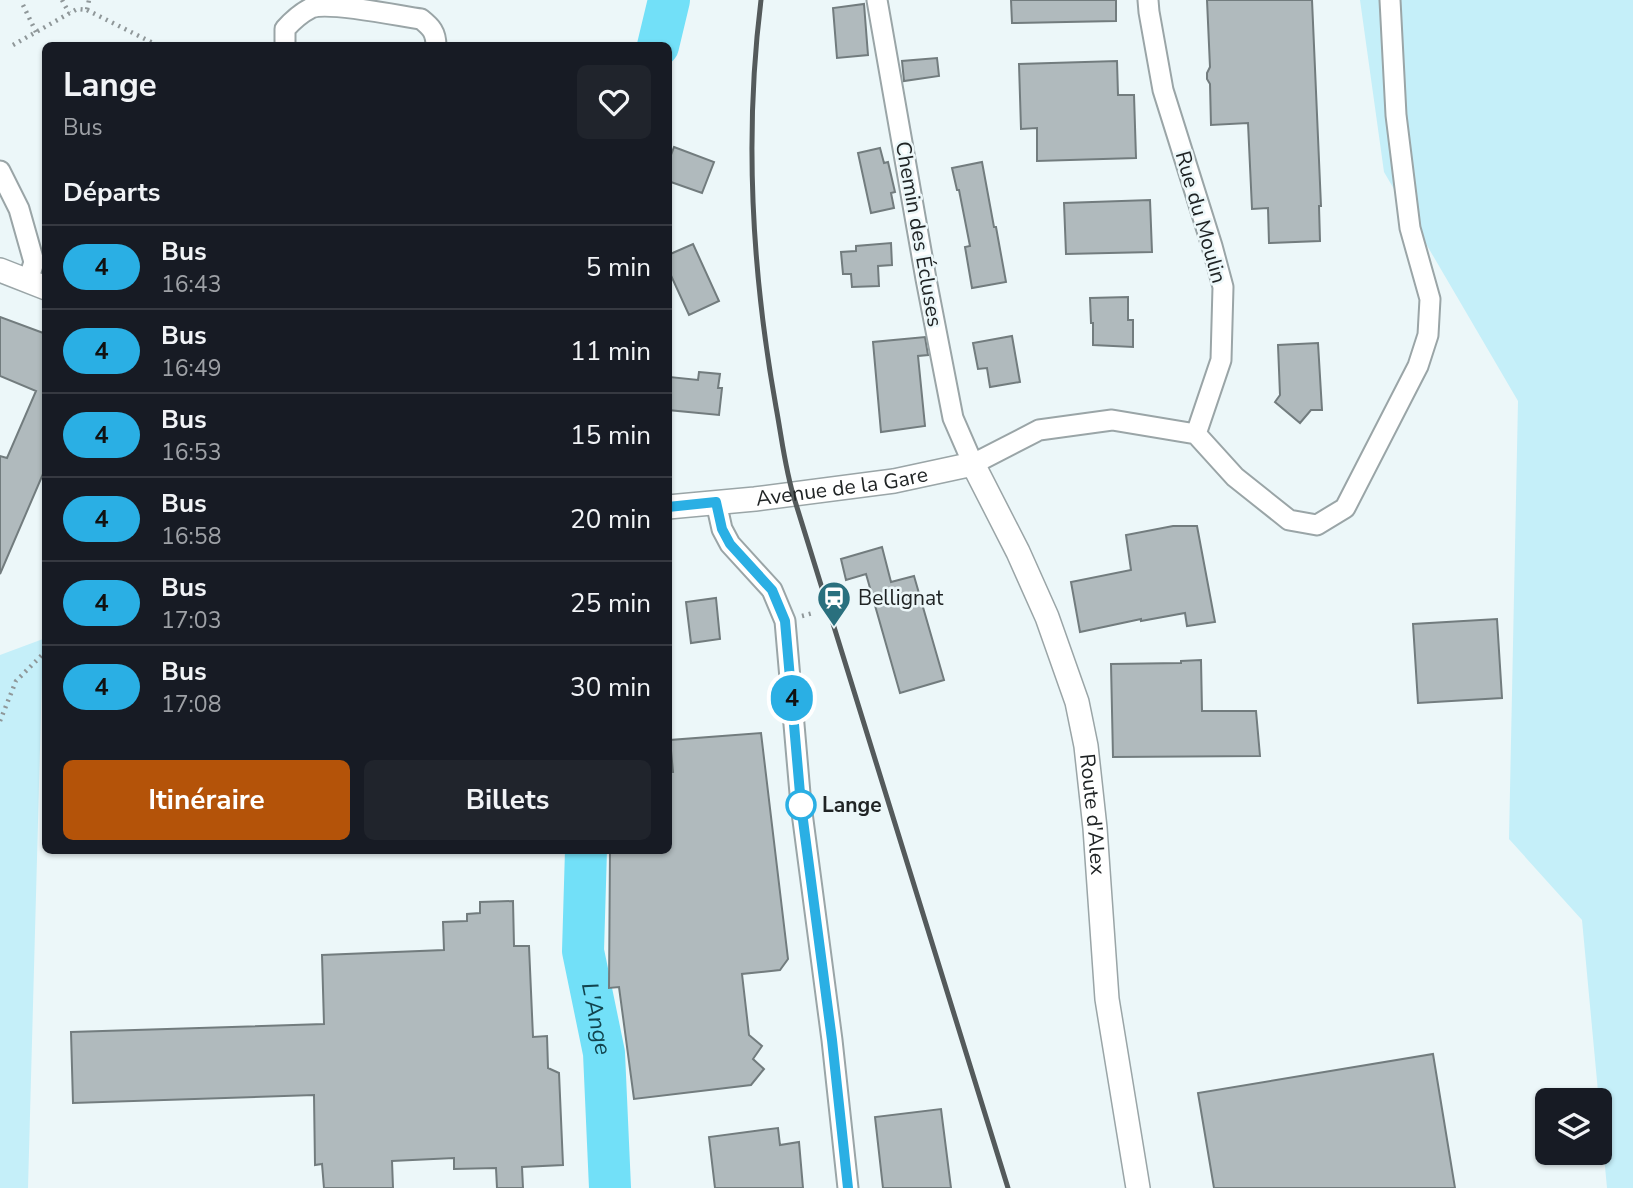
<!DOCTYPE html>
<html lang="fr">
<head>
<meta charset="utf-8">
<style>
  body { margin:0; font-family:"Nunito Sans",sans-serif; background:#20242c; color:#f1f3f6; height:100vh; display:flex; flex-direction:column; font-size:26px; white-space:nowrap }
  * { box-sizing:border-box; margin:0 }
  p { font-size:23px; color:#9ea1a6 }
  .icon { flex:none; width:38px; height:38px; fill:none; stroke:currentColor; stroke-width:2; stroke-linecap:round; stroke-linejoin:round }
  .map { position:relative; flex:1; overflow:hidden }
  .panel { position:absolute; left:42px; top:42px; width:630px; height:812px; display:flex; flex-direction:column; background:#171b24; border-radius:10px; box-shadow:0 2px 5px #0004 }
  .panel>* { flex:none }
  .badge { padding:0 14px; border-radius:23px; font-size:24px; line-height:46px }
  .buttons { position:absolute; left:1535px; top:1088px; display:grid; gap:14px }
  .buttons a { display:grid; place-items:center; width:77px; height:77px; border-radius:10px; background:#171b24; box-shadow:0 2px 5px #0004; font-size:35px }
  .map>.badge { position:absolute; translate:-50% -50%; box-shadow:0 0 0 4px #fff }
  h2 { padding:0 21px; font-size:26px; line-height:63px }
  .round { display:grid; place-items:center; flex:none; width:74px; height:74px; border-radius:10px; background:#20242c }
  .summary { display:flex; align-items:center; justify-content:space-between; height:119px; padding:0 21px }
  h1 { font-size:33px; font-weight:700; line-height:52px }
  .primary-button { display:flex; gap:14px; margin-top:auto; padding:14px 21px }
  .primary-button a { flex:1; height:80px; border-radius:10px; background:#b45309; color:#fff; font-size:28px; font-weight:700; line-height:80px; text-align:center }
  .primary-button a+a { background:#20242c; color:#f1f3f6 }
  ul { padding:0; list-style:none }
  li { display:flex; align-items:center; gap:21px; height:84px; padding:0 21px; border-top:2px solid #363941 }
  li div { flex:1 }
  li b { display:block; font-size:26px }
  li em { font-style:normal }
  li .badge { min-width:77px; font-weight:700; text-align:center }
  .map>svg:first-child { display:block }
</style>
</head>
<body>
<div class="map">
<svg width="1633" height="1188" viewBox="0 0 1633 1188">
  <rect width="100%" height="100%" fill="#ecf7f9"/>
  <path fill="#c5eff9" d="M 1360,0 L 1633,0 L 1633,1188 L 1607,1188 L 1582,920 L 1509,839 L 1518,401 L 1384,172 Z
    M 43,639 L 28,1188 L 0,1188 L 0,655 Z"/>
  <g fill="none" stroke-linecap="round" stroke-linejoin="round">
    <g stroke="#72e0f8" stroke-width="42">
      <path d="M 658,46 L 669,0"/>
      <path id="s1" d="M 586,850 L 583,951 L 604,1053 L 610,1188"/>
    </g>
  </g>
  <path fill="#b0babd" stroke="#727c7e" stroke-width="2" d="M 1011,0 L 1116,0 L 1116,21 L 1012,23 Z
    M 1207,0 L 1312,0 L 1321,206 L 1319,206 L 1320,241 L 1269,243 L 1268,208 L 1252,209 L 1248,123 L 1211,125 L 1210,84 L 1207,79 L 1207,73 L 1210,67 Z
    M 864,4 L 868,55 L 837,58 L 833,8 Z
    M 937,58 L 939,76 L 904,81 L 902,61 Z
    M 1117,61 L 1118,95 L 1134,95 L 1136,158 L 1037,161 L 1037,128 L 1021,129 L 1019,64 Z
    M 674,147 L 714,162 L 702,193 L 668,181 L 668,163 Z
    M 880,148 L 884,163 L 888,162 L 895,192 L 891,193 L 894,208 L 871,213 L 858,153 Z
    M 982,162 L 994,227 L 996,227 L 1006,282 L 972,288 L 965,247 L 970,246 L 959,190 L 957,190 L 952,168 Z
    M 1150,200 L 1152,252 L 1066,254 L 1064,203 Z
    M 891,243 L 892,265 L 878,266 L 879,286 L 852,287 L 851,274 L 843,274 L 841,252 L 856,251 L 856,246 Z
    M 693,244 L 719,301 L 689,315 L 668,269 L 668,255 Z
    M 1128,297 L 1128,320 L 1133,320 L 1133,347 L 1093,345 L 1093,323 L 1091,323 L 1090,298 Z
    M 0,317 L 46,334 L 46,467 L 0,574 L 0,456 L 7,458 L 36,391 L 0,376 Z
    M 1012,336 L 1020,382 L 990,387 L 987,368 L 978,369 L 973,343 Z
    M 925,337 L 928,355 L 918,356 L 925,426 L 881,432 L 873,342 Z
    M 1318,343 L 1322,410 L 1311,410 L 1300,423 L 1275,402 L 1280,395 L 1278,345 Z
    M 699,372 L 720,374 L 718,388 L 722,388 L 719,415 L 668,410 L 670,377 L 698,380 Z
    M 1173,526 L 1197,526 L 1215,622 L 1187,626 L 1185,613 L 1141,621 L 1141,619 L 1080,632 L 1071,582 L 1131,570 L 1126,535 Z
    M 882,547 L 891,582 L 914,576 L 944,680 L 900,693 L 866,574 L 846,580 L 841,559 Z
    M 716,598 L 720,639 L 691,643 L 686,602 Z
    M 1497,619 L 1502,698 L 1418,703 L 1413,624 Z
    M 1201,660 L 1202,711 L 1256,711 L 1260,756 L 1113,757 L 1111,664 L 1181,663 L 1181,661 Z
    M 761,733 L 788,959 L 780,970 L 742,974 L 749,1035 L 762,1046 L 753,1059 L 764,1069 L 751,1085 L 634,1099 L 619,987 L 609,988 L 610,850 L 668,850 L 668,772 L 673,772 L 670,740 Z
    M 513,901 L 514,946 L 529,946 L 533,1037 L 547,1036 L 548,1068 L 559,1073 L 563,1165 L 522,1167 L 523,1188 L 497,1188 L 496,1168 L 454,1169 L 454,1158 L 392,1161 L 393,1188 L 324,1188 L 322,1164 L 315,1165 L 314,1095 L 73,1103 L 71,1032 L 324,1024 L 322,955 L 444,950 L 443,922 L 467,921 L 467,914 L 480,913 L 480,902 Z
    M 1433,1054 L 1455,1188 L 1214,1188 L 1198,1093 Z
    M 941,1109 L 951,1188 L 883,1188 L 875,1117 Z
    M 778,1128 L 780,1145 L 799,1142 L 803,1188 L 715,1188 L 709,1137 Z"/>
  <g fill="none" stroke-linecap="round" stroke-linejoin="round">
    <g stroke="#9aa5a7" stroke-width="23">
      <path id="minor" d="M 877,0 L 926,279 L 953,418 L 973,464 L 1039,430 L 1112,420 L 1196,434 L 1235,477 L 1289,520 L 1317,525 L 1345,508 L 1418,366 L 1428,335 L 1430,299 L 1410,228 L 1396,115 L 1390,0
        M 1148,0 L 1149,12 L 1163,90 L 1212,246 L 1223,287 L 1221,360 L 1196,434
        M 285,46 L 285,29 C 293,20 301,13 311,8 C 329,1 399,16 421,19 C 431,27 436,32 436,46
        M 0,171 L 19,209 L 34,262 L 28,281
        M 716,502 L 722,529 L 730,544 L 772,590 L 785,621 L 801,805 L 832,1040 L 848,1188"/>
    </g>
    <g stroke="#9aa5a7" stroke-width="26">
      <g id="tertiary">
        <path d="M 0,270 L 46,288"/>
        <path id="s2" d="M 668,507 L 755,499 L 894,481 L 973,464 L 1018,552 L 1047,617 L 1077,702 L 1086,746 L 1095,828 L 1107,999 L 1138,1188"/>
      </g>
    </g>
    <path stroke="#8f9799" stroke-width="4.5" stroke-dasharray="2 5" stroke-linecap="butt" d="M 62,0 L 69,13
      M 23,5 L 36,32
      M 87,10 L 159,46
      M 13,45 L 77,9 L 87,10 L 89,0
      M 802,616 L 813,613
      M 0,721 L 16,681 L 46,651"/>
    <use href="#minor" stroke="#fff" stroke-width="19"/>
    <use href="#tertiary" stroke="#fff" stroke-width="23"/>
    <path stroke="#545a5b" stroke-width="5" d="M 761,0 C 744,136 752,273 776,407 C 782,439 785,470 795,501 L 1008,1188"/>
  </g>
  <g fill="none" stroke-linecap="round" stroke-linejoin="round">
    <g stroke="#fff" stroke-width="16">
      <path id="line" d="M 668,507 L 716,502 L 722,529 L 730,544 L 772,590 L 785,621 L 801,805 L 832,1040 L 848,1188"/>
    </g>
    <use href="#line" stroke="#2aafe4" stroke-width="10"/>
  </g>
  <defs>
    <g id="station-pin" transform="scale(1.75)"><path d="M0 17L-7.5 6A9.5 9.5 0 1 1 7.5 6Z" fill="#2a707e" stroke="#ecf7f9"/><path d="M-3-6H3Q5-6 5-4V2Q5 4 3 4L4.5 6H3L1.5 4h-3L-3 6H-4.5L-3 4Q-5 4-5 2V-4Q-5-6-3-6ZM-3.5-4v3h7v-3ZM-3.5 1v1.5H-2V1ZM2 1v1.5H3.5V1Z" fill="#fff"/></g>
  </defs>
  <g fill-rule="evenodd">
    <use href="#station-pin" x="834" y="598"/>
  </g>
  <circle fill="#fff" stroke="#2aafe4" stroke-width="3.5" cx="801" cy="805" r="14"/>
  <g text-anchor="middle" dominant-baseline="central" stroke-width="5" stroke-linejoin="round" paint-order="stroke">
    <g font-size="21" fill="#202425" stroke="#ecf7f9">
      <text transform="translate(1201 217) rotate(74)">Rue du Moulin</text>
      <text transform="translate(919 234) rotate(80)">Chemin des Écluses</text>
      <text stroke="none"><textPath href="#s2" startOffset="175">Avenue de la Gare</textPath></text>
      <text stroke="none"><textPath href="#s2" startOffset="682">Route d'Alex</textPath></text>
    </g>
    <g font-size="21" fill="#202425" stroke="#ecf7f9" text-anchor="start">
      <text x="858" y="598">Bellignat</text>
    </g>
    <g font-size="21" font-weight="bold" fill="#202425" stroke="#ecf7f9" text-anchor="start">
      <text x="822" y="805">Lange</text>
    </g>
    <g font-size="23" font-style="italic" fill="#12444e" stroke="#ecf7f9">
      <text stroke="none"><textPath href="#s1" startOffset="170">L'Ange</textPath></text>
    </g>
  </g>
</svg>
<div class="buttons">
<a><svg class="icon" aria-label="layers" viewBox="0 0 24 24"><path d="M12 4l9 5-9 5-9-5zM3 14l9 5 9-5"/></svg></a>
</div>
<b class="badge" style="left:792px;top:698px;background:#2aafe4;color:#111">4</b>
<section class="panel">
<div class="summary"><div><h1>Lange</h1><p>Bus</p></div><a class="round"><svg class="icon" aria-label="heart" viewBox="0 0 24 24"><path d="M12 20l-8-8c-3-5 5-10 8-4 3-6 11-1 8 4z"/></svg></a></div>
<h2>Départs</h2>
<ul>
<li><span class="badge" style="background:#2aafe4;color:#111">4</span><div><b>Bus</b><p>16:43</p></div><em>5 min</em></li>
<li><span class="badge" style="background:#2aafe4;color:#111">4</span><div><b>Bus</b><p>16:49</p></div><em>11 min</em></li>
<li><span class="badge" style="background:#2aafe4;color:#111">4</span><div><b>Bus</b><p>16:53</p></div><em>15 min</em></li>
<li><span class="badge" style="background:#2aafe4;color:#111">4</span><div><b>Bus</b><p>16:58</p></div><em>20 min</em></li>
<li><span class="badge" style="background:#2aafe4;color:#111">4</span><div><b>Bus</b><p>17:03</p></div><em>25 min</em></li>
<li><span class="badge" style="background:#2aafe4;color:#111">4</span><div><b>Bus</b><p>17:08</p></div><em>30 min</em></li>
</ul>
<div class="primary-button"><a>Itinéraire</a><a>Billets</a></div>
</section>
</div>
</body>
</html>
